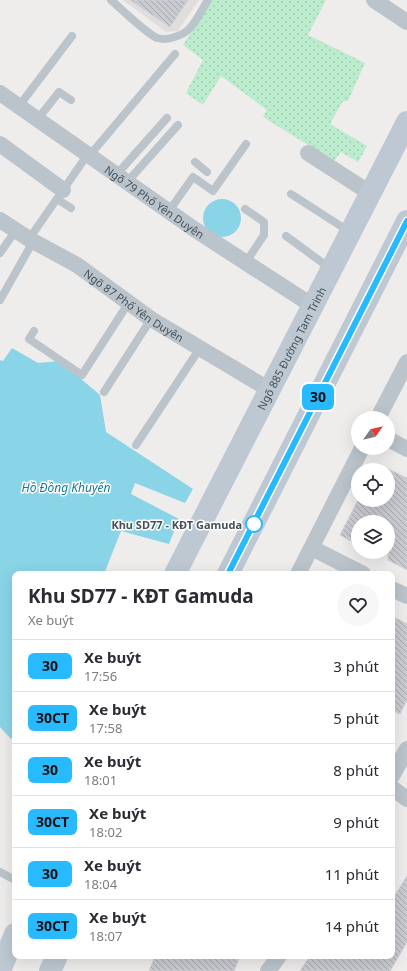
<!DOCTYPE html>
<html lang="vi">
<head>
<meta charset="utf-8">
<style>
  body { margin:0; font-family:"Noto Sans",sans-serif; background:#f7f7f7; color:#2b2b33; height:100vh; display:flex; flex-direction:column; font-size:15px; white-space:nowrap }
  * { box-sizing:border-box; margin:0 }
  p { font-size:13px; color:#7c7c81 }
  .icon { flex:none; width:22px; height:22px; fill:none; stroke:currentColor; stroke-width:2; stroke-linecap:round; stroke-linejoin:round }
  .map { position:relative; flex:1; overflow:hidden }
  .side { position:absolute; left:12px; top:571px; width:383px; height:388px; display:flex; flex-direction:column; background:#fff; border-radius:8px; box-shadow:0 4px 16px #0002 }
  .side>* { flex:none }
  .badge { padding:0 8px; border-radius:6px; font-size:14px; line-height:26px }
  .needle { width:26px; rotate:56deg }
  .fabs { position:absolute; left:351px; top:411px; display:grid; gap:8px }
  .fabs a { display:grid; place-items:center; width:44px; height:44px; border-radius:50%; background:#fff; box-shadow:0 4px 16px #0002; font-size:20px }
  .map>.badge { position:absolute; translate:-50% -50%; box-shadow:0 0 0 2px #fff }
  .round { display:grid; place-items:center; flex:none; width:42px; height:42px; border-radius:21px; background:#f7f7f7 }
  .overview { display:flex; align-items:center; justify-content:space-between; height:68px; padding:0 16px }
  h1 { font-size:19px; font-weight:700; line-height:30px }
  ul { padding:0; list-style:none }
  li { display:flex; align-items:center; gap:12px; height:52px; padding:0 16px; border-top:1px solid #e1e1e2 }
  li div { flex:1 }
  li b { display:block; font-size:15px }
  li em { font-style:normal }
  li .badge { min-width:44px; font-weight:700; text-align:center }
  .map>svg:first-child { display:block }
</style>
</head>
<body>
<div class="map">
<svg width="407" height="971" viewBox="0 0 407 971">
  <defs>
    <pattern id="grass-dots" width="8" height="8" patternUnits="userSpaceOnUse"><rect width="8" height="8" fill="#bbeccd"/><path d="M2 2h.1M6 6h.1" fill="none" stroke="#a2ccb2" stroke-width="1.8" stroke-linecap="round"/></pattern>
    <pattern id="building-back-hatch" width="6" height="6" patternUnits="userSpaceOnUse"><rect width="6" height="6" fill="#c9cbd1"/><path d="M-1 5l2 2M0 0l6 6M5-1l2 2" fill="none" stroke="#a5a7ac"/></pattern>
  </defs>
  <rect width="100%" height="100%" fill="#efecec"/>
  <path fill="#e0dddd" d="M 123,0 L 199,0 L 178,31 L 166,32 Z"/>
  <path fill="url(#grass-dots)" d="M 212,0 L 326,0 L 308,35 L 365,63 L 348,101 L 343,101 L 330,124 L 367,146 L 358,162 L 341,152 L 334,161 L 263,117 L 267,110 L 221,76 L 203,105 L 186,93 L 203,60 L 183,45 Z"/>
  <path fill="#8ad4e7" d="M203 218a19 19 0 1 1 38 0a19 19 0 1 1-38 0Z
    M 12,348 L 38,363 L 60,361 L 100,395 L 106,432 L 193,489 L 185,503 L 135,483 L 131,494 L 179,519 L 169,544 L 121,531 L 104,574 L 15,574 L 15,734 L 11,739 L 0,727 L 0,360 L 3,361 Z"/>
  <path fill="url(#building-back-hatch)" stroke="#d0d2d8" d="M 130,0 L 188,0 L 170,27 Z
    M 388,469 L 407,478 L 407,570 L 388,560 L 388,522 L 358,522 L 358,545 L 340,535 L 358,500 L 388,500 Z
    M 392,616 L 407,624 L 407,700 L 400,714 L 392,710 Z
    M 407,876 L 407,942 L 390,971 L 300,971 L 310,956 L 392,956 L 392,900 Z
    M 155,956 L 240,956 L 234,971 L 149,971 Z"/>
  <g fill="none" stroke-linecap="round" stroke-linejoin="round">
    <path stroke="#bbc4cb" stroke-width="8" d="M 111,0 C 121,9 146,33 157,38 C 167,41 182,36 189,29 C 197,21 202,9 208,0
      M 19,106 L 72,36
      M 37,120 L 59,92 L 71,100
      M 90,155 L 175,54
      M 195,162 L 207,172
      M 117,174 L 167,118
      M 128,181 L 178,125
      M 291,194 L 350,232
      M 57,199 L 71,208
      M 245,209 L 264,222 L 264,235 L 246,262
      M 169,211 L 193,177 L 213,191 L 246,144
      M 286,236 L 331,269
      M 29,239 L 88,154
      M 0,253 L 16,230
      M 0,300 L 34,240
      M 34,331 L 29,339 L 82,375 L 129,302
      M 104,392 L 151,319
      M 136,445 L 200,348
      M 0,872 L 15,880"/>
    <g stroke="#bbc4cb" stroke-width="16">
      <path d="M 374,0 L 407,22"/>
      <path id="s1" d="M 0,93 L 194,229 L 313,306"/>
      <path d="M 0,144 L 63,190"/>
      <path d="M 308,153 L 370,193"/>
      <path id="s2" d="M 0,220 L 29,239 L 77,265 L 151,319 L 270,390"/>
      <path d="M 378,418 L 407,362"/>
      <path d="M 388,439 L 407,449"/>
      <path d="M 312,548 L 363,574"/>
      <path d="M 298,574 L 362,448"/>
      <path d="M 392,589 L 407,596"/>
      <path d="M 392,776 L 407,749"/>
      <path d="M 392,788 L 407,799"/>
      <path d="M 268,971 L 279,956"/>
    </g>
    <g stroke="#bdc8d2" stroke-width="22">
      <path id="s3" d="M 175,574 L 407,122"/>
      <path d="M 228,574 L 407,221"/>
      <path d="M 0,971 L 15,934"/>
      <path d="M 50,971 L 57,956"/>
    </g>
  </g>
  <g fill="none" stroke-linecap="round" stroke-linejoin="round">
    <g stroke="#fff" stroke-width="9">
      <path id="line" d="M 228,574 L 407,221"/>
    </g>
    <use href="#line" stroke="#27baff" stroke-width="6"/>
  </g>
  <circle fill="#fff" stroke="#27baff" stroke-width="2" cx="254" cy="524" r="8"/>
  <g text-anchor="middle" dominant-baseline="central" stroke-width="3" stroke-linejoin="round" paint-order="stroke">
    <g font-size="11" fill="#455058" stroke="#fff">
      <text stroke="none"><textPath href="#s1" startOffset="189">Ngõ 79 Phố Yên Duyên</textPath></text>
      <text stroke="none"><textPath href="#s2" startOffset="159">Ngõ 87 Phố Yên Duyên</textPath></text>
      <text stroke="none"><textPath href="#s3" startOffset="254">Ngõ 885 Đường Tam Trinh</textPath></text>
    </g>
    <g font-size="11" font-weight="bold" fill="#455058" stroke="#fff" text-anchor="end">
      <text x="242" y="524">Khu SD77 - KĐT Gamuda</text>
    </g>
    <g font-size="12" font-style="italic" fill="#127c98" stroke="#fff">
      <text x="66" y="487">Hồ Đồng Khuyến</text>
    </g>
  </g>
</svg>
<div class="fabs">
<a><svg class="needle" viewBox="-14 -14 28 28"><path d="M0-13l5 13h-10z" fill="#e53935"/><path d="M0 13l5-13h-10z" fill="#7c7c81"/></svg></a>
<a><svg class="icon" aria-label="locate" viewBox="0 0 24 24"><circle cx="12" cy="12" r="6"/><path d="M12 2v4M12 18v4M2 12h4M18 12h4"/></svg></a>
<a><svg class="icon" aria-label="layers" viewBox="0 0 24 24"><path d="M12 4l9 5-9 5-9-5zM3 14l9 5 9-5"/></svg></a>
</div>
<b class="badge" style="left:318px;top:397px;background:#27baff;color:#111">30</b>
<section class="side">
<div class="overview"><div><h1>Khu SD77 - KĐT Gamuda</h1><p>Xe buýt</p></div><a class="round"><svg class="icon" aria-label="heart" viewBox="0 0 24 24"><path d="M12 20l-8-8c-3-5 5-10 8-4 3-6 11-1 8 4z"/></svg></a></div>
<ul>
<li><span class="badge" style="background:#27baff;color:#111">30</span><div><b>Xe buýt</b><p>17:56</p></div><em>3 phút</em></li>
<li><span class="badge" style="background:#27baff;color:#111">30CT</span><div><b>Xe buýt</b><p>17:58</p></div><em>5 phút</em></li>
<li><span class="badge" style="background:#27baff;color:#111">30</span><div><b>Xe buýt</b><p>18:01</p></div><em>8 phút</em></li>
<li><span class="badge" style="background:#27baff;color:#111">30CT</span><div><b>Xe buýt</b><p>18:02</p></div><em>9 phút</em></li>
<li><span class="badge" style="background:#27baff;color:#111">30</span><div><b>Xe buýt</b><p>18:04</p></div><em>11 phút</em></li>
<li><span class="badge" style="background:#27baff;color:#111">30CT</span><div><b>Xe buýt</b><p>18:07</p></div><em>14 phút</em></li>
</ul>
</section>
</div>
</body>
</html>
